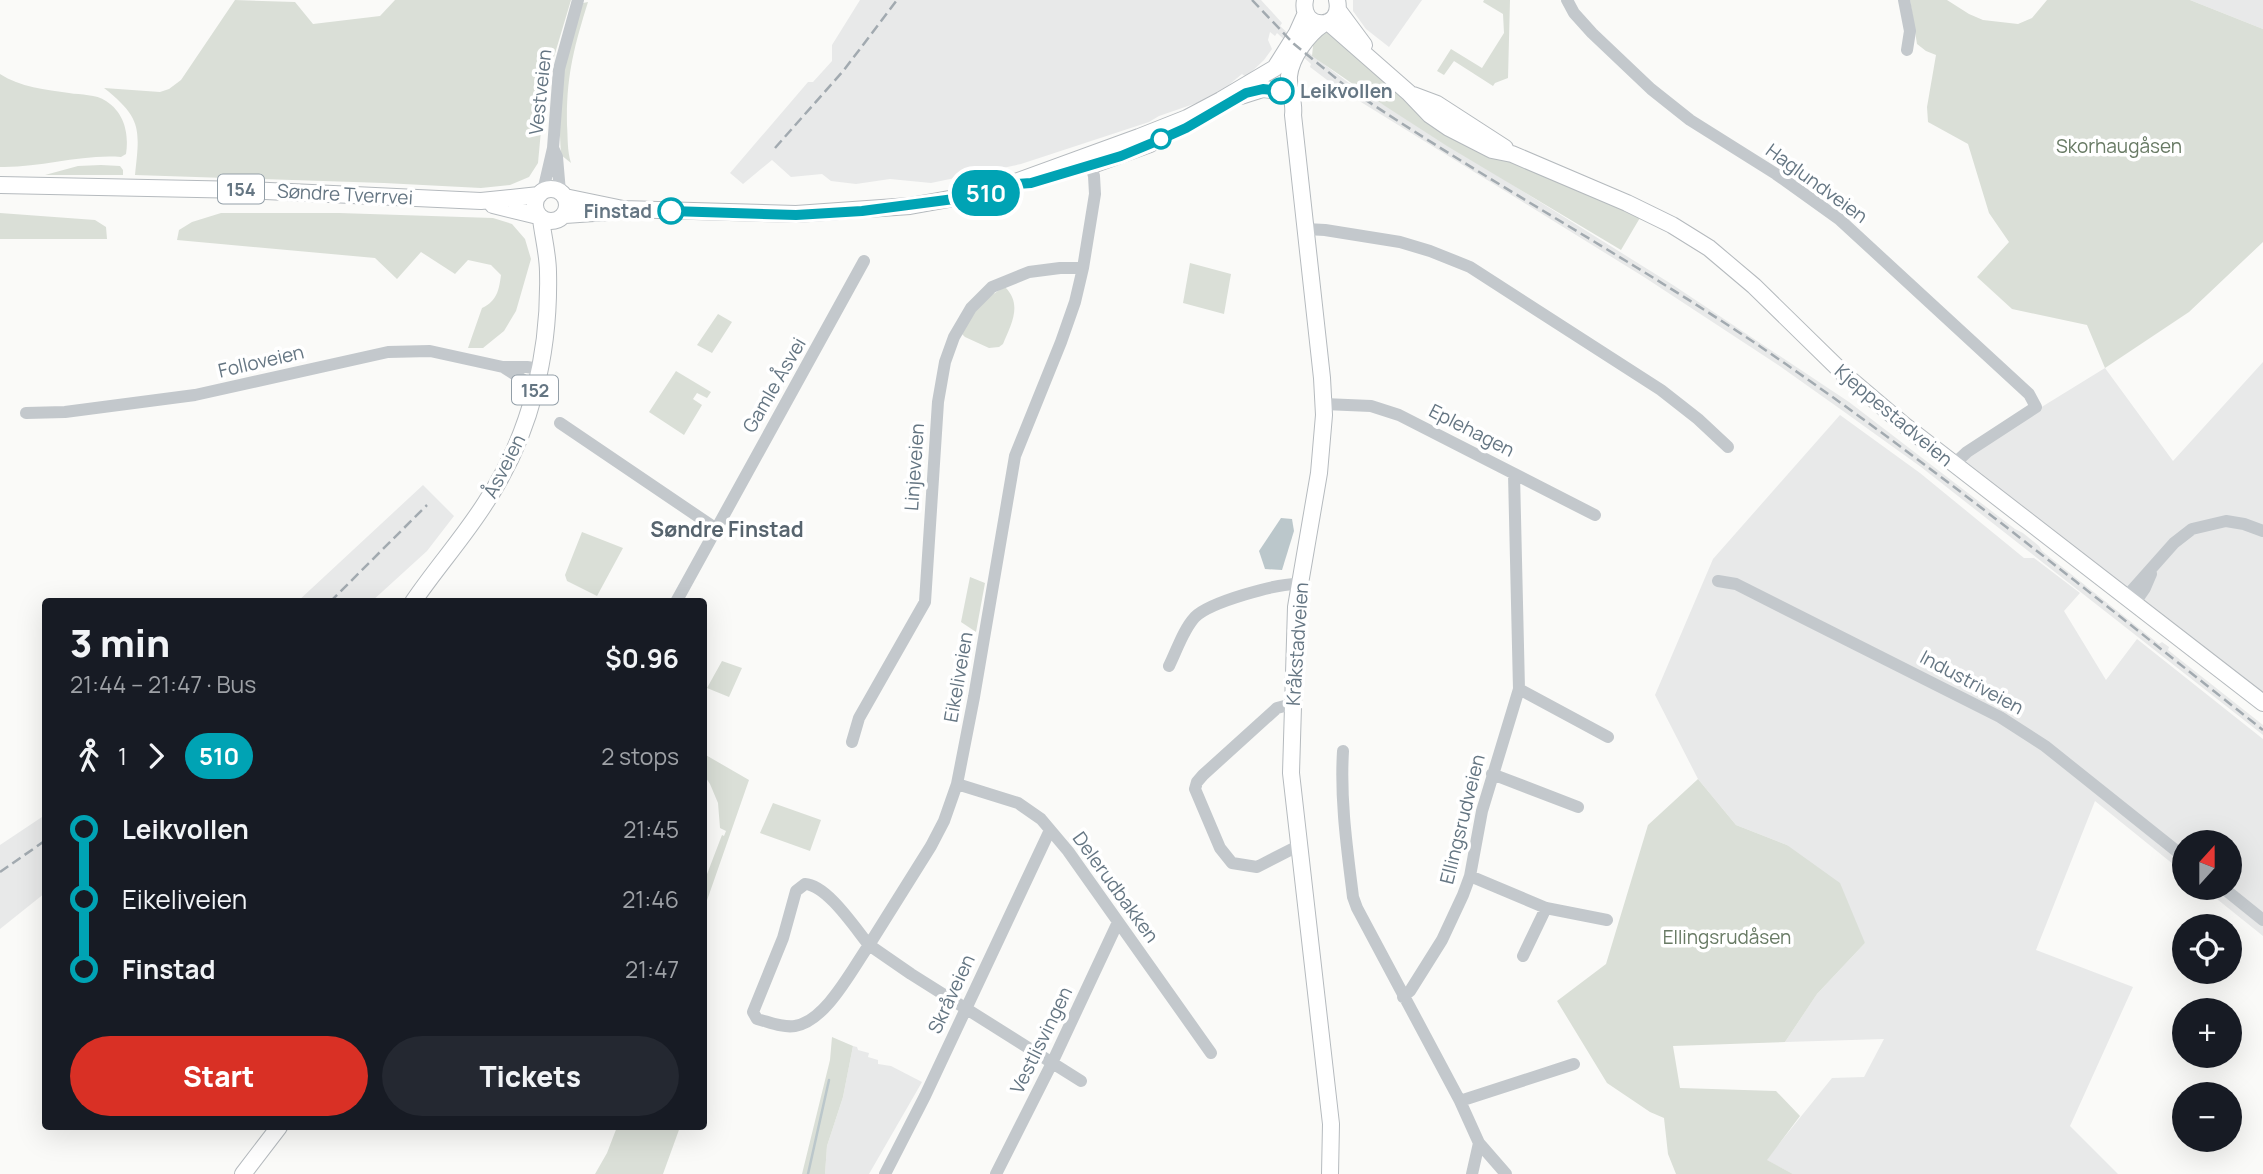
<!DOCTYPE html>
<html lang="en">
<head>
<meta charset="utf-8">
<style>
  body { margin:0; font-family:Manrope,sans-serif; background:#242831; color:#f1f3f6; height:100vh; display:flex; flex-direction:column; font-size:26px; white-space:nowrap }
  * { box-sizing:border-box; margin:0 }
  p { font-size:23px; color:#9ea1a6 }
  .icon { flex:none; width:38px; height:38px; fill:none; stroke:currentColor; stroke-width:2; stroke-linecap:round; stroke-linejoin:round }
  .map { position:relative; flex:1; overflow:hidden }
  .panel { position:absolute; left:42px; top:598px; width:665px; height:532px; display:flex; flex-direction:column; background:#171b24; border-radius:7px; box-shadow:0 7px 28px #0002 }
  .panel>* { flex:none }
  .badge { padding:0 14px; border-radius:23px; font-size:24px; line-height:46px }
  .needle { width:46px; rotate:21deg }
  .controls { position:absolute; left:2172px; top:830px; display:grid; gap:14px }
  .controls a { display:grid; place-items:center; width:70px; height:70px; border-radius:50%; background:#171b24; box-shadow:0 7px 28px #0002; font-size:35px }
  .map>.badge { position:absolute; translate:-50% -50%; box-shadow:0 0 0 4px #fff }
  .legs { display:flex; align-items:center; gap:10px; height:77px; padding:0 28px; font-size:23px }
  .legs p { margin-inline-start:auto }
  .overview { display:flex; align-items:center; justify-content:space-between; height:119px; padding:0 28px }
  h1 { font-size:38px; font-weight:800; line-height:52px }
  .action { display:flex; gap:14px; margin-top:auto; padding:14px 28px }
  .action a { flex:1; height:80px; border-radius:42px; background:#d93025; color:#fff; font-size:28px; font-weight:800; line-height:80px; text-align:center }
  .action a+a { background:#242831; color:#f1f3f6 }
  ul { padding:0 28px; list-style:none }
  li { display:flex; align-items:center; gap:24px; height:70px; font-size:26px }
  li i { display:grid; place-items:center; width:10px; height:100%; margin:0 9px; background:currentColor }
  li i::after { content:''; width:18px; height:18px; margin:-9px; border:5px solid; border-radius:50%; background:#171b24 }
  li p { margin-inline-start:auto }
  li:first-child i { background:linear-gradient(#0000 50%,currentColor 0) }
  li:last-child i { background:linear-gradient(currentColor 50%,#0000 0) }
  .map>svg:first-child { display:block }
</style>
</head>
<body>
<div class="map">
<svg width="2263" height="1174" viewBox="0 0 2263 1174">
  <rect width="100%" height="100%" fill="#fafaf8"/>
  <path fill="#e8e9e9" d="M 860,0 L 1261,0 L 1282,23 L 1280,26 L 1314,57 L 1317,56 L 1325,65 L 1349,83 L 1673,285 L 1849,402 L 2015,529 L 2023,533 L 2039,546 L 2042,551 L 2159,644 L 2162,642 L 2169,647 L 2168,650 L 2263,725 L 2263,735 L 1921,467 L 1843,411 L 1781,367 L 1644,277 L 1335,86 L 1310,67 L 1311,64 L 1277,33 L 1275,36 L 1270,32 L 1268,40 L 1272,49 L 1264,60 L 1246,77 L 1242,74 L 1214,97 L 1159,116 L 1149,122 L 1021,164 L 931,183 L 890,179 L 856,184 L 831,181 L 822,174 L 791,177 L 772,160 L 743,184 L 730,173 L 808,82 L 813,82 L 832,61 L 832,45 Z
    M 1353,0 L 1422,0 L 1389,47 L 1366,29 L 1353,11 Z
    M 2190,0 L 2263,0 L 2263,29 Z
    M 2263,362 L 2263,692 L 1963,461 L 2040,408 L 2105,368 L 2173,461 Z
    M 1840,415 L 1920,473 L 2024,558 L 2034,558 L 2080,593 L 2064,611 L 2106,680 L 2137,639 L 2263,739 L 2263,936 L 2202,887 L 2230,887 L 2230,842 L 2184,842 L 2184,873 L 2095,801 L 2036,950 L 2133,987 L 2070,1126 L 2118,1174 L 1793,1174 L 1766,1160 L 1832,1078 L 1864,1077 L 1884,1039 L 1785,1042 L 1817,994 L 1865,943 L 1787,845 L 1736,825 L 1698,779 L 1655,695 L 1713,559 Z
    M 423,485 L 454,516 L 427,551 L 371,602 L 297,602 Z
    M 45,815 L 45,893 L 0,929 L 0,845 Z
    M 853,1046 L 857,1047 L 858,1050 L 869,1053 L 868,1057 L 878,1060 L 878,1064 L 891,1066 L 922,1082 L 869,1174 L 825,1174 L 827,1146 L 843,1097 Z"/>
  <path fill="#dadfd7" d="M 235,0 L 295,2 L 313,24 L 380,16 L 395,0 L 571,0 L 545,87 L 538,163 L 529,177 L 510,185 L 481,188 L 384,183 L 135,175 C 140,129 142,118 104,88 L 160,92 L 169,89 L 181,80 Z
    M 1484,0 L 1510,0 L 1508,78 L 1495,83 L 1493,86 L 1454,61 L 1444,75 L 1437,71 L 1451,49 L 1482,68 L 1504,33 L 1503,14 L 1483,2 Z
    M 1910,0 L 1947,0 L 1969,14 L 1983,20 L 2018,24 L 2032,18 L 2047,0 L 2190,0 L 2263,29 L 2263,242 L 2189,312 L 2105,368 L 2087,325 L 2012,309 L 1977,277 L 2009,242 L 1989,213 L 1968,144 L 1928,122 L 1927,107 L 1936,55 L 1926,51 L 1917,44 Z
    M 588,2 C 574,47 566,77 567,125 C 568,138 567,150 571,163 L 561,155 C 559,123 558,88 566,56 C 571,38 577,21 583,3 Z
    M 1335,28 L 1430,115 L 1644,211 L 1621,250 L 1447,146 L 1385,106 L 1312,56 L 1313,46 L 1310,46 L 1324,31 Z
    M 0,74 C 20,87 46,90 69,93 C 81,95 96,94 106,101 C 125,113 129,135 126,154 L 121,157 C 80,154 41,168 0,167 Z
    M 101,165 L 120,166 L 123,170 L 123,175 L 45,175 L 78,166 Z
    M 0,213 L 95,220 L 106,227 L 107,239 L 0,239 Z
    M 221,213 L 339,213 L 493,218 L 512,224 L 525,239 L 531,259 L 516,311 L 504,331 L 483,348 L 468,348 L 482,308 C 497,301 499,290 501,275 L 491,265 L 468,260 L 455,274 L 421,252 L 397,279 L 375,258 L 177,240 L 179,230 L 192,222 Z
    M 1190,263 L 1231,274 L 1224,314 L 1183,303 Z
    M 1005,287 C 1023,305 1011,324 1003,344 L 999,347 L 989,348 L 965,337 L 962,334 C 969,313 986,297 1005,287 Z
    M 718,314 L 732,322 L 712,353 L 697,345 Z
    M 676,371 L 711,392 L 707,398 L 697,393 L 693,399 L 702,405 L 684,435 L 649,412 Z
    M 582,532 L 623,548 L 597,596 L 567,581 L 565,575 Z
    M 970,577 L 985,583 L 976,632 L 961,622 Z
    M 722,661 L 742,668 L 729,697 L 707,688 Z
    M 704,754 L 749,780 L 704,909 L 704,882 L 722,835 L 724,836 L 726,831 L 720,828 L 718,803 L 710,784 L 704,775 Z
    M 1698,779 L 1736,825 L 1787,845 L 1840,883 L 1865,943 L 1817,994 L 1785,1042 L 1673,1046 L 1680,1088 L 1776,1091 L 1800,1116 L 1767,1160 L 1793,1174 L 1676,1174 L 1668,1154 L 1664,1118 L 1650,1112 L 1607,1083 L 1557,1001 L 1606,964 L 1648,825 Z
    M 773,803 L 821,820 L 810,851 L 760,833 Z
    M 832,1037 L 853,1046 L 843,1097 L 827,1146 L 825,1174 L 802,1174 L 830,1060 Z
    M 617,1127 L 680,1127 L 663,1174 L 595,1174 L 607,1153 Z"/>
  <path fill="#bbc7cb" d="M 1281,518 L 1292,519 L 1294,531 L 1282,570 L 1265,569 L 1259,551 Z"/>
  <g fill="none" stroke-linecap="round" stroke-linejoin="round">
    <path stroke="#bbc7cb" stroke-width="2.5" d="M 808,1174 L 829,1080"/>
    <g stroke="#b5babe" stroke-width="18">
      <path id="major" d="M 1305,0 C 1299,31 1344,31 1337,0
        M 1338,10 L 1364,45
        M 1328,22 L 1409,93 L 1430,115 L 1449,128 L 1492,150 L 1512,154 L 1627,203 L 1672,225 L 1709,248 L 1754,286 L 1844,374 L 1904,425 L 2263,703
        M 1323,24 C 1308,34 1291,57 1289,76 C 1288,89 1295,101 1293,115 L 1322,378 L 1324,415 L 1319,473 L 1296,607 L 1291,773 L 1331,1124 L 1330,1174
        M 1413,95 L 1437,104 L 1505,148
        M 1241,96 L 1263,89 L 1281,91 L 1289,83
        M 1095,164 L 1150,144
        M 0,185 L 246,190 L 481,201 L 539,195
        M535 205a16 16 0 1 1 32 0a16 16 0 1 1-32 0Z
        M 565,197 L 623,209 L 796,214 L 910,206 L 988,192 L 1139,137 L 1187,118 L 1221,100 L 1275,68 L 1297,33 L 1306,13
        M 493,205 L 538,216
        M 565,215 L 608,212
        M 413,602 C 436,568 464,537 486,502 C 531,434 550,353 548,272 C 548,255 543,236 541,219
        M 243,1174 L 279,1127"/>
    </g>
    <path stroke="#c3c8cc" stroke-width="12" d="M 1567,0 L 1574,13 L 1592,33 L 1651,89 L 1690,120 L 1776,174 L 1839,219 L 2029,394 L 2036,407 L 1967,452 L 1953,465
      M 1904,0 L 1910,31 L 1907,50
      M 553,148 L 557,157 L 560,192
      M 543,191 L 553,148 L 559,69 L 578,0
      M 1306,229 L 1325,230 L 1400,242 L 1430,251 L 1470,267 L 1661,390 L 1698,419 L 1728,447
      M 503,367 L 525,381 L 537,384
      M 1324,404 L 1371,406 L 1399,415 L 1595,515
      M 26,413 L 65,412 L 195,395 L 388,352 L 430,351 L 503,367 L 527,367 L 540,369
      M 560,423 L 715,528
      M 1718,581 L 1736,584 L 2000,717 L 2045,746 L 2184,857
      M 2126,597 L 2174,543 L 2192,529 L 2226,521 L 2244,524 L 2263,531
      M 676,602 L 864,261
      M 2134,604 L 2145,588 L 2151,574
      M 1169,666 C 1177,650 1183,630 1195,617 C 1210,602 1278,583 1299,584
      M 1519,689 L 1608,737
      M 1292,704 L 1277,708 L 1203,775 L 1197,782 L 1195,789 L 1220,848 L 1232,863 L 1257,867 L 1298,846
      M 852,742 L 859,718 L 925,602 L 938,402 L 945,362 L 954,337 L 971,308 L 992,287 L 1029,272 L 1060,268 L 1083,268
      M 1343,751 C 1340,800 1347,848 1353,897 L 1357,908 L 1460,1101 L 1479,1143 L 1506,1174
      M 1492,774 L 1578,807
      M 957,784 L 1018,803 L 1041,819 L 1068,851 L 1211,1053
      M 1470,876 L 1546,908 L 1607,920
      M 805,884 C 827,885 855,928 869,945 C 852,969 826,1021 795,1026 C 783,1028 769,1022 757,1019 L 753,1012 L 783,938 L 796,891 Z
      M 2222,887 L 2263,920
      M 1523,956 L 1546,908
      M 1403,997 L 1410,991 L 1442,940 L 1463,895 L 1470,876 L 1482,811 L 1519,689 L 1514,474
      M 1081,1081 L 911,974 L 869,945 L 931,846 L 944,821 L 957,784 L 974,697 L 1015,456 L 1061,342 L 1075,302 L 1083,268 L 1095,194 L 1094,176 L 1088,156
      M 1460,1101 L 1574,1064
      M 885,1174 L 925,1096 L 1050,830
      M 996,1174 L 1052,1063 L 1118,922
      M 1472,1174 L 1479,1143"/>
    <use href="#major" stroke="#fff" stroke-width="16"/>
    <path stroke="#a2aab0" stroke-width="2.5" stroke-dasharray="10 5" stroke-linecap="butt" d="M 1252,0 L 1294,44 L 1348,88 C 1481,178 1624,255 1758,345 C 1933,464 2097,599 2263,730
      M 775,148 L 844,70 L 897,0
      M 330,602 L 427,505
      M 0,872 L 46,840"/>
  </g>
  <g fill="none" stroke-linecap="round" stroke-linejoin="round">
    <g stroke="#fff" stroke-width="16">
      <path id="line-1" d="M 671,211 L 796,215 L 862,211 L 954,199 L 1017,184 L 1031,183 L 1121,156 L 1157,141 L 1186,128 L 1246,93 L 1263,89 L 1281,91"/>
    </g>
    <use href="#line-1" stroke="#00a3b4" stroke-width="10"/>
  </g>
  <g fill="#fff" stroke="#00a3b4" stroke-width="3.5">
    <circle cx="1281" cy="91" r="12"/>
    <circle cx="1161" cy="139" r="9"/>
    <circle cx="671" cy="211" r="12"/>
  </g>
  <g text-anchor="middle" dominant-baseline="central" stroke-width="7" stroke-linejoin="round" paint-order="stroke">
    <g fill="#fff" stroke="#939fa8" stroke-width="2">
      <rect x="218" y="174.5" width="46" height="29" rx="5"/>
      <rect x="512" y="375.5" width="46" height="29" rx="5"/>
    </g>
    <g font-size="18" font-weight="bold" fill="#657683">
      <text x="241" y="189">154</text>
      <text x="535" y="390">152</text>
    </g>
    <g font-size="19" font-weight="bold" fill="#657683" stroke="#fff" text-anchor="start">
      <text x="1300" y="91">Leikvollen</text>
      <text x="652" y="211" text-anchor="end">Finstad</text>
    </g>
    <g font-size="19" fill="#657683" stroke="#fff">
      <text transform="translate(540 92) rotate(-84)">Vestveien</text>
      <text transform="translate(1817 183) rotate(36)">Haglundveien</text>
      <text transform="translate(345 194) rotate(3)">Søndre Tverrvei</text>
      <text transform="translate(261 361) rotate(-13)">Folloveien</text>
      <text transform="translate(774 385) rotate(-60)">Gamle Åsvei</text>
      <text transform="translate(1894 415) rotate(40)">Kjeppestadveien</text>
      <text transform="translate(1472 430) rotate(27)">Eplehagen</text>
      <text transform="translate(504 466) rotate(-63)">Åsveien</text>
      <text transform="translate(914 467) rotate(-86)">Linjeveien</text>
      <text transform="translate(1297 644) rotate(-86)">Kråkstadveien</text>
      <text transform="translate(958 677) rotate(-80)">Eikeliveien</text>
      <text transform="translate(1972 682) rotate(28)">Industriveien</text>
      <text transform="translate(1462 819) rotate(-76)">Ellingsrudveien</text>
      <text transform="translate(1116 887) rotate(54)">Delerudbakken</text>
      <text transform="translate(951 994) rotate(-65)">Skråveien</text>
      <text transform="translate(1041 1040) rotate(-64)">Vestlisvingen</text>
    </g>
    <g font-size="19" fill="#687a64" stroke="#fff">
      <text x="2119" y="146">Skorhaugåsen</text>
      <text x="1727" y="937">Ellingsrudåsen</text>
    </g>
    <g font-size="21" font-weight="bold" fill="#57646e" stroke="#fff">
      <text x="727" y="529">Søndre Finstad</text>
    </g>
  </g>
</svg>
<div class="controls">
<a><svg class="needle" viewBox="-14 -14 28 28"><path d="M0-13l5 13h-10z" fill="#e53935"/><path d="M0 13l5-13h-10z" fill="#9ea1a6"/></svg></a>
<a><svg class="icon" aria-label="locate" viewBox="0 0 24 24"><circle cx="12" cy="12" r="6"/><path d="M12 2v4M12 18v4M2 12h4M18 12h4"/></svg></a>
<a>+</a>
<a>−</a>
</div>
<b class="badge" style="left:986px;top:193px;background:#00a3b4;color:#fff">510</b>
<section class="panel">
<div class="overview"><div><h1>3 min</h1><p>21:44 – 21:47 · Bus</p></div><b>$0.96</b></div>
<div class="legs"><svg class="icon" aria-label="walk" viewBox="0 0 24 24"><circle cx="13" cy="4" r="2"/><path d="M13 8l-2 6 4 7M11 14l-3 7M7 12l3-4h3l4 4"/></svg>1<svg class="icon" aria-label="forward" viewBox="0 0 24 24"><path d="M9 5l7 7-7 7"/></svg><b class="badge" style="background:#00a3b4;color:#fff">510</b><p>2 stops</p></div>
<ul>
<li><i style="color:#00a3b4"></i><b>Leikvollen</b><p>21:45</p></li>
<li><i style="color:#00a3b4"></i><span>Eikeliveien</span><p>21:46</p></li>
<li><i style="color:#00a3b4"></i><b>Finstad</b><p>21:47</p></li>
</ul>
<div class="action"><a>Start</a><a>Tickets</a></div>
</section>
</div>
</body>
</html>
